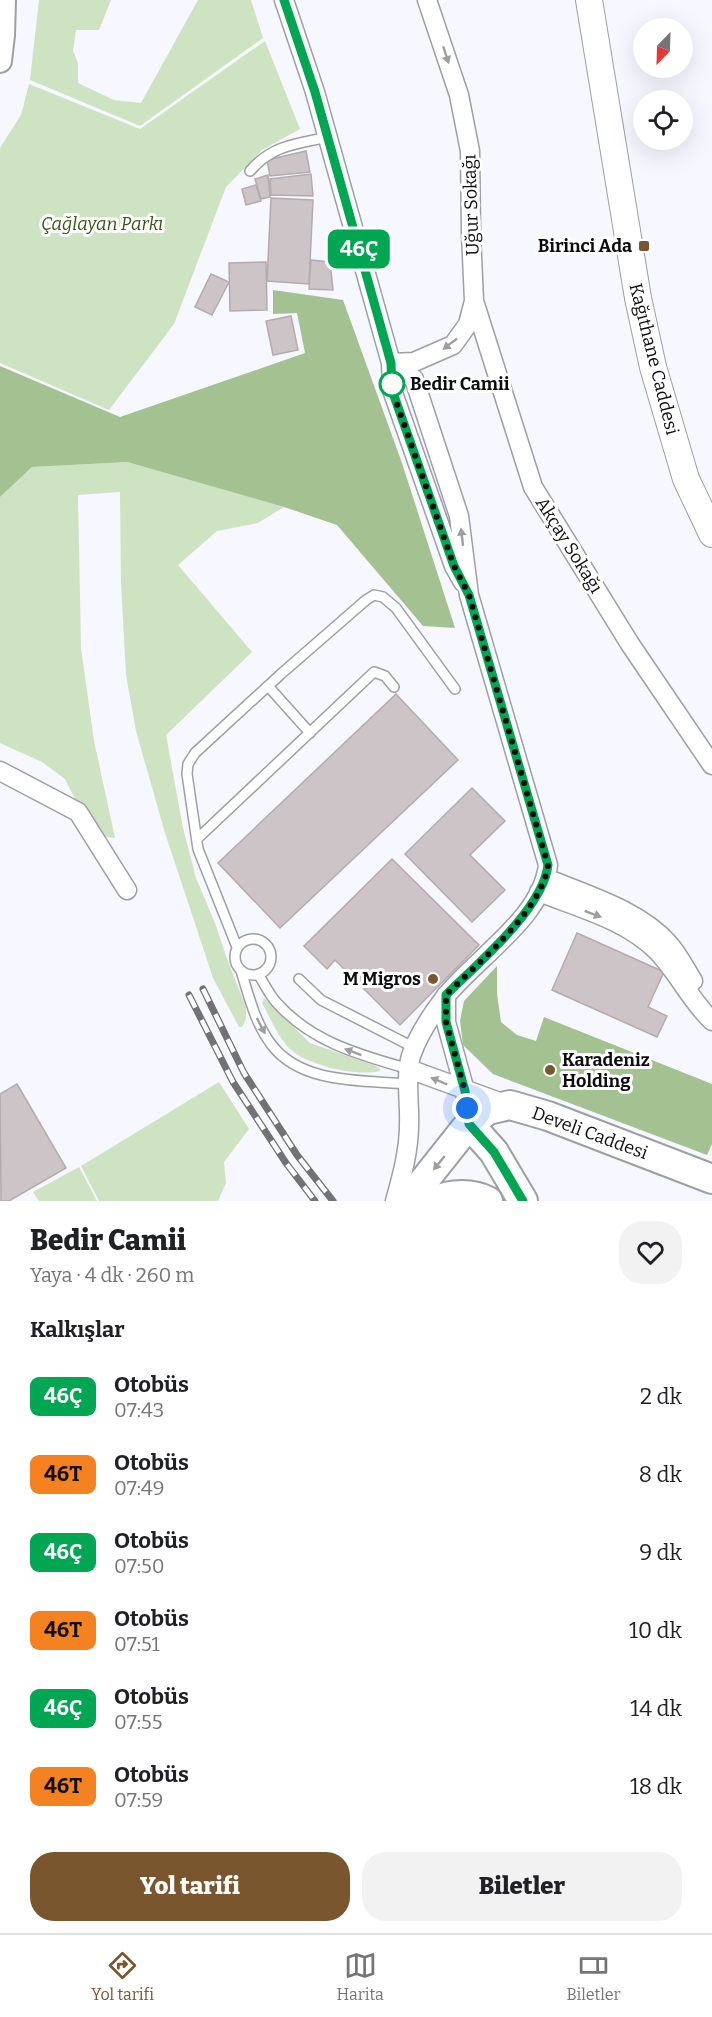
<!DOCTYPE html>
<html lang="tr">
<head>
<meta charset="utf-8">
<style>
  body { margin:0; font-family:Bitter,serif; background:#f2f2f2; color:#202124; height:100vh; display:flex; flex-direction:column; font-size:22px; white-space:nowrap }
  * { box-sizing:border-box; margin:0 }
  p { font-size:20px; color:#757577 }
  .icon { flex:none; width:33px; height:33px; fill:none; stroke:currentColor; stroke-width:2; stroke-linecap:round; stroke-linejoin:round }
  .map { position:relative; height:1201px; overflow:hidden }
  .side { display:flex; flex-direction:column; background:#fff; flex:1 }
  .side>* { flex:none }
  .badge { padding:0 12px; border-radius:9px; font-size:21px; line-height:39px }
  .needle { width:39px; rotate:203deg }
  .buttons { position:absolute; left:633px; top:18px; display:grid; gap:12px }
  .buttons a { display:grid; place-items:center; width:60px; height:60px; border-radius:50%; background:#fff; box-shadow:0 6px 24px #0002; font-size:30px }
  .you { position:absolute; width:30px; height:30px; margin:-15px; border:4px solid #fff; border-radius:50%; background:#1a73e8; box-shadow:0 0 0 9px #1a73e833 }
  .map>.badge { position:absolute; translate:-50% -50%; box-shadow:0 0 0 3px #fff }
  h2 { padding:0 30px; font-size:22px; line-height:54px }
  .round { display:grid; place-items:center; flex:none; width:63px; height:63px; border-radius:24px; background:#f2f2f2 }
  .overview { display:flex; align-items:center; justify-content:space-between; height:102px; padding:0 30px }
  h1 { font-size:28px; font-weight:800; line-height:45px }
  .cta { display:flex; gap:12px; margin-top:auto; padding:12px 30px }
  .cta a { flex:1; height:69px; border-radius:24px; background:#79562e; color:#fff; font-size:24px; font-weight:800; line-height:69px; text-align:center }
  .cta a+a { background:#f2f2f2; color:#202124 }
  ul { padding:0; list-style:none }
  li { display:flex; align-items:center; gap:18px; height:78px; padding:0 30px }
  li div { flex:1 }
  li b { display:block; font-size:22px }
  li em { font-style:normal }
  li .badge { min-width:66px; font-weight:700; text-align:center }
  .tabs { display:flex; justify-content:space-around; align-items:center; height:84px; border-top:2px solid #e0e0e0; background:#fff; font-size:16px; color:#757577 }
  .tabs a { display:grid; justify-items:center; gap:3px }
  .tabs .current { color:#79562e }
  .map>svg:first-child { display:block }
</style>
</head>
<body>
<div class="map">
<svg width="712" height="1201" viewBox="0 0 712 1201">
  <rect width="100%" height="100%" fill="#f6f7ff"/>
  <path fill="#cee3c2" d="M 39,0 L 111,0 L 99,30 L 76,30 L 73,51 L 78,63 L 78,83 L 114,100 L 141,103 L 198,0 L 251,0 L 263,38 L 140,126 L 30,80 Z
    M 265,41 L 300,129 L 262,150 L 226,187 L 174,324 L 109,410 L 0,363 L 0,148 L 21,115 L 29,84 L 140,129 Z
    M 127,462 L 284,507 L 258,523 L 217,531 L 178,565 L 252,652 L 166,735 L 183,828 L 196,878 L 215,923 L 227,959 L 246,1007 L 246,1019 L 242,1027 L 239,1027 L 213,978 L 165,833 L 136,731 L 126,675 L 121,583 L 120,492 L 78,495 L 81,648 L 94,741 L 115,838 L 105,837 L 76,801 L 65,779 L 42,762 L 0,743 L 0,497 L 32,467 Z
    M 264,998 L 310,1043 L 376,1066 L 380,1069 L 380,1071 C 357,1077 304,1065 288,1047 C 277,1035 270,1017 262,1003 Z
    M 219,1082 L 249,1129 L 224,1162 L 226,1183 L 218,1201 L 99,1201 L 81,1166 Z
    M 79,1167 L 97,1201 L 39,1201 L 33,1192 Z"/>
  <path fill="#a4c192" d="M 273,290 L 343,300 L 402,463 L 455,628 L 423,626 L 337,525 L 284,507 L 127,462 L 32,467 L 0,497 L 0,366 L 120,417 L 305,353 L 297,313 L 273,314 Z
    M 497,966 L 497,994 L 501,1022 L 517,1035 L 536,1041 L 544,1017 L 712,1084 L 712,1144 L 707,1155 L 493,1074 L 463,1045 L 460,1021 L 464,1001 Z"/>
  <path fill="#ccc4c6" stroke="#b3abae" stroke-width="1.5" d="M 306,151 L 310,172 L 270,176 L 267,160 Z
    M 311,174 L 313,196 L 271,195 L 270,179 Z
    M 268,175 L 270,197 L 261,199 L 255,179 Z
    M 256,185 L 261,201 L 246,205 L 242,189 Z
    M 271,198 L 313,200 L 309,284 L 267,281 Z
    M 311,260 L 330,262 L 333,290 L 309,289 Z
    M 266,262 L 267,310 L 230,311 L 229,263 Z
    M 211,274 L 229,282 L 212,315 L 195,307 Z
    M 291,316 L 298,350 L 273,355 L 266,321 Z
    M 396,694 L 458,760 L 280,928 L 218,863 Z
    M 472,788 L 505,821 L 470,855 L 505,890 L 472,922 L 405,854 Z
    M 392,859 L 479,945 L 400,1025 L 335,960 L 327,969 L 304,946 Z
    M 577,933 L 664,972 L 648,1007 L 667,1016 L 657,1037 L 552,990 Z
    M 17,1084 L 66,1168 L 9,1201 L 1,1201 L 0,1094 Z"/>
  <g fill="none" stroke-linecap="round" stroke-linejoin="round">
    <g stroke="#9e9fa5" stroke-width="12">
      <path id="service" d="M 250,171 C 272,145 296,144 328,137
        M 268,686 L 310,733
        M 197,839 L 374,672 L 385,676 L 394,687
        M235 957a18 18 0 1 1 36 0a18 18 0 1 1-36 0Z
        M 237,947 L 198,849 L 187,774 L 188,764 L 195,753 L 281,674 L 366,600 L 374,595 L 383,597 L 396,608 L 455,689
        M 241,971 C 249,996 255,1023 271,1044 C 301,1085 365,1080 409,1084
        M 258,974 C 264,983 269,994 276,1002 C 311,1042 360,1055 409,1069
        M 299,979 L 321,1000 L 415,1048"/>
    </g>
    <g stroke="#9e9fa5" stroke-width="21">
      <path id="minor" d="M 284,0 L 315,92 L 391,363 L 392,390 L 454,566 L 463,582
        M 474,301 L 533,487 L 630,644 L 712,765
        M 391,363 L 414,379 L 459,516 L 469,595 L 548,865 C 542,918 477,957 445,997 C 432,1014 418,1035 411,1056 C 405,1075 410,1104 409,1125 C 409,1150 402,1176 395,1201
        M 391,363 L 414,362 L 453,345 L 468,324 L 474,301 L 471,233 L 470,151 L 459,95 L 427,0
        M 0,771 L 78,812 L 127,890
        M 546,878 C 586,895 639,910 668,943 C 678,954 685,968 693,981
        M 539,892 C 579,908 627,920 658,952 C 678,973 691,1001 712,1021
        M 446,995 L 446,1022 L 465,1091 L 469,1124
        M 409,1069 L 505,1104"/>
    </g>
    <g stroke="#9e9fa5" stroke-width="26">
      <path id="tertiary" d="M 0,61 L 3,35 L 4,0"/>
    </g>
    <g stroke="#9e9fa5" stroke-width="28">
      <path id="secondary" d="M 589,0 L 638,298 L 653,367 L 686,479 L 712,534"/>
    </g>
    <g stroke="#9e9fa5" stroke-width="32">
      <path id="primary" d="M 469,1124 L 494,1152 L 523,1201
        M 408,1201 L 469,1124 L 488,1110 L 510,1105 L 548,1116 L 712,1179
        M 435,1201 C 451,1193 473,1193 488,1201"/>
    </g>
    <use href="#service" stroke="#fff" stroke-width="9"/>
    <use href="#minor" stroke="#fff" stroke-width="18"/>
    <use href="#tertiary" stroke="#fff" stroke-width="22"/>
    <use href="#secondary" stroke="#fff" stroke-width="26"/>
    <use href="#primary" stroke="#fff" stroke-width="28"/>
    <g stroke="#717176" stroke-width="7">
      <path id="rail" d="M 203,989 L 244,1073 L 297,1155 L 333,1201
        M 189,995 L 233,1082 L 286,1163 L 315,1201"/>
    </g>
    <use href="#rail" stroke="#fff" stroke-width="4.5" stroke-dasharray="14" stroke-linecap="butt"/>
  </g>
  <defs><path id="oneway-solid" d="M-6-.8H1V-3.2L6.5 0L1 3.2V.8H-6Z" transform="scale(1.5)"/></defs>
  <g fill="#9e9e9f">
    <use href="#oneway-solid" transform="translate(446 55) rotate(72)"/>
    <use href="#oneway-solid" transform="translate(450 344) rotate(142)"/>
    <use href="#oneway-solid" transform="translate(462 537) rotate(-97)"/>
    <use href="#oneway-solid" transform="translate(593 914) rotate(21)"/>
    <use href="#oneway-solid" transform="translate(261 1026) rotate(62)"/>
    <use href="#oneway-solid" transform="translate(353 1052) rotate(-159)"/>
    <use href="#oneway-solid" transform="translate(439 1081) rotate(-157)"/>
    <use href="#oneway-solid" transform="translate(439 1163) rotate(129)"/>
  </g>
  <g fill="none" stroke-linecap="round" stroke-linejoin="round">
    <g stroke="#fff" stroke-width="14">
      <path id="line" d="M 284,0 L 315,92 L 391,363 L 392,390 L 454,566 L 469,595 L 548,865 C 543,909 478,963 446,995 L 446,1022 L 465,1091 L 469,1124 L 494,1152 L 523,1201"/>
    </g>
    <use href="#line" stroke="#00a651" stroke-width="9"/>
    <path stroke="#0d0d0f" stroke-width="6" stroke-dasharray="0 10.8" d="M 392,384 L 392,390 L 454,566 L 469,595 L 548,865 C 543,909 478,963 446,995 L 446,1022 L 465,1091 L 467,1108"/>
  </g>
  <g fill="#79562e" stroke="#fff" stroke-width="2">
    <rect x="638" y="240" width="12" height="12" rx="3"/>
    <circle cx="433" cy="979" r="6"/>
    <circle cx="550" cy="1070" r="6"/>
  </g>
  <circle fill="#fff" stroke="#00a651" stroke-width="3" cx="392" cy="384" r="12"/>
  <g text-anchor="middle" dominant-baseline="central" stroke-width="6" stroke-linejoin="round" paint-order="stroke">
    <g font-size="18" fill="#0d0d0f" stroke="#fff">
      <text transform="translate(471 205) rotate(-92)">Uğur Sokağı</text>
      <text transform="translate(654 359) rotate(76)">Kağıthane Caddesi</text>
      <text transform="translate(569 545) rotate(58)">Akçay Sokağı</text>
      <text transform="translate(590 1133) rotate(20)">Develi Caddesi</text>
    </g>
    <g font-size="18" font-style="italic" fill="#335714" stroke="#fff">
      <text x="102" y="224">Çağlayan Parkı</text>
    </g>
    <g font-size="18" font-weight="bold" fill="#0d0d0f" stroke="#fff" text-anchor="end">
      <text x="632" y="246">Birinci Ada</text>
      <text x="421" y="979">M Migros</text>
      <text x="562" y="1060" text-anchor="start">Karadeniz<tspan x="562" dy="21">Holding</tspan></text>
    </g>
    <g font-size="18" font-weight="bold" fill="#0d0d0f" stroke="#fff" text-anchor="start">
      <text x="410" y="384">Bedir Camii</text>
    </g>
  </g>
</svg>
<div class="buttons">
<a><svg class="needle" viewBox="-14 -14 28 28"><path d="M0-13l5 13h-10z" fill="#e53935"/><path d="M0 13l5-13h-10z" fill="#757577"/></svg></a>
<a><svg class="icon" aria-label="locate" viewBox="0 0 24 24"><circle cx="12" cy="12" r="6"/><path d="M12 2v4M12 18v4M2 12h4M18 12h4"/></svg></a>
</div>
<div class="you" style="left:467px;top:1108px"></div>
<b class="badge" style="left:359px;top:249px;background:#00a651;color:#fff">46Ç</b>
</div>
<section class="side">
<div class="overview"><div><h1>Bedir Camii</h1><p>Yaya · 4 dk · 260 m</p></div><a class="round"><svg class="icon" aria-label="heart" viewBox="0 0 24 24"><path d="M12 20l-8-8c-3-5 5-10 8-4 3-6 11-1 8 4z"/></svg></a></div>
<h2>Kalkışlar</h2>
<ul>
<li><span class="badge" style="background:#00a651;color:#fff">46Ç</span><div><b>Otobüs</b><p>07:43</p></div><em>2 dk</em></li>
<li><span class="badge" style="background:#f58220;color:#111">46T</span><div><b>Otobüs</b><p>07:49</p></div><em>8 dk</em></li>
<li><span class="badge" style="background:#00a651;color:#fff">46Ç</span><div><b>Otobüs</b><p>07:50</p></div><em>9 dk</em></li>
<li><span class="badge" style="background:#f58220;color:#111">46T</span><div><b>Otobüs</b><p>07:51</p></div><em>10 dk</em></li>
<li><span class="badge" style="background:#00a651;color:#fff">46Ç</span><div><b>Otobüs</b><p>07:55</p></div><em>14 dk</em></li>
<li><span class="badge" style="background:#f58220;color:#111">46T</span><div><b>Otobüs</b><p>07:59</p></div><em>18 dk</em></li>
</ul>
<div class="cta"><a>Yol tarifi</a><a>Biletler</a></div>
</section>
<nav class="tabs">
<a class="current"><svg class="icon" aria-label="directions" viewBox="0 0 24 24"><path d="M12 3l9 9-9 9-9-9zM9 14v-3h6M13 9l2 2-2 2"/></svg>Yol tarifi</a>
<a><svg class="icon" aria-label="map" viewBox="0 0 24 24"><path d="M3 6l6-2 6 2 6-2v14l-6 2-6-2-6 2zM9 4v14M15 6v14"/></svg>Harita</a>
<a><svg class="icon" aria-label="tickets" viewBox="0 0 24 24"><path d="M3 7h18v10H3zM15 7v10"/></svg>Biletler</a>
</nav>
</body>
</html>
